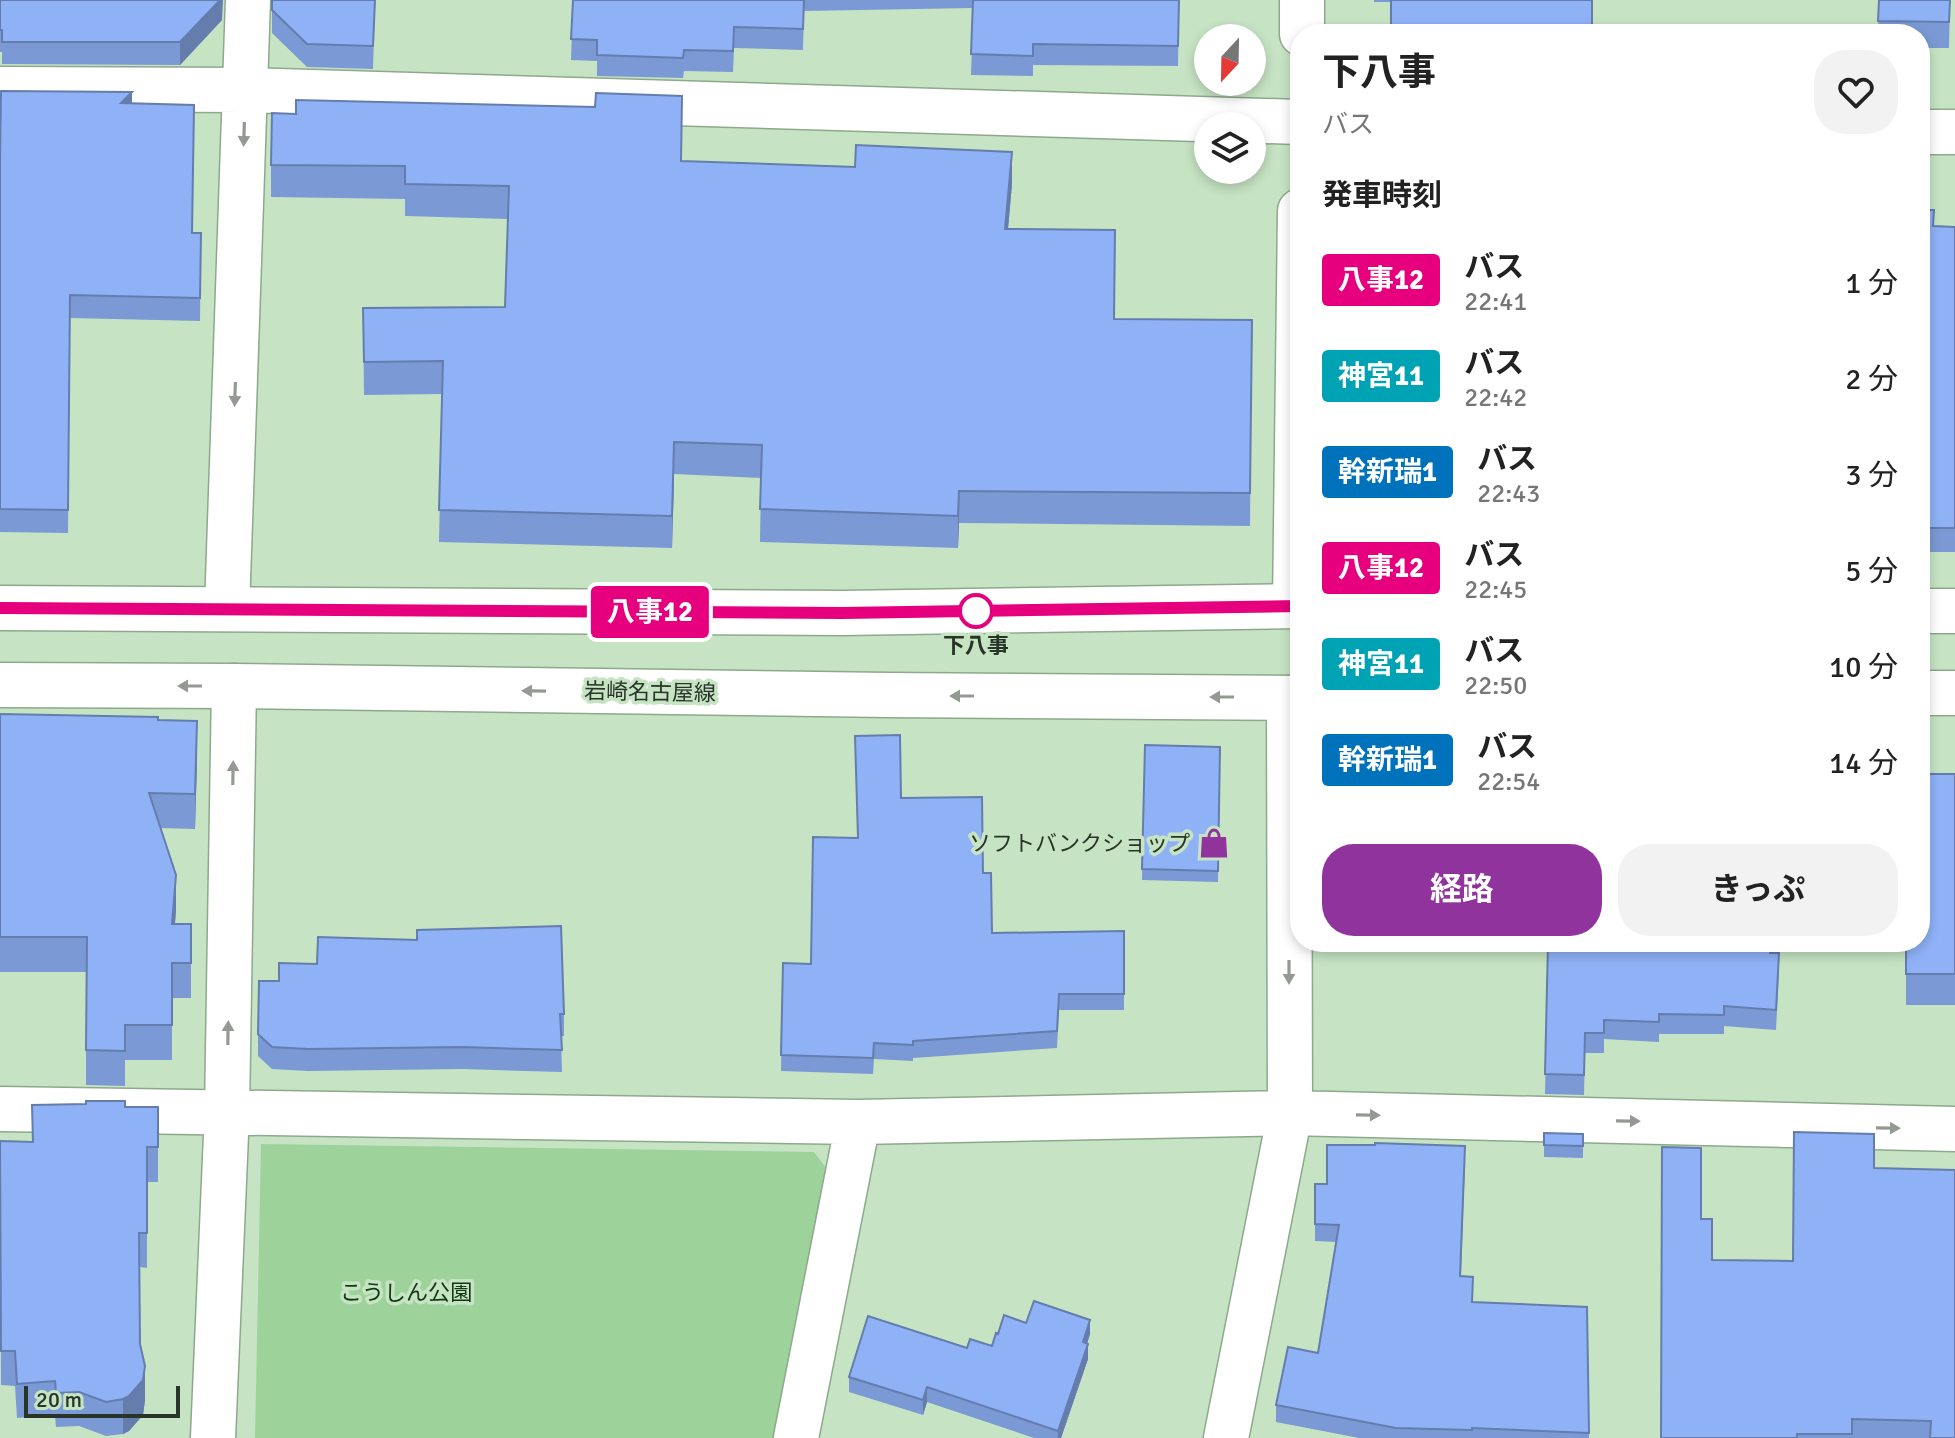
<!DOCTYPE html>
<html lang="ja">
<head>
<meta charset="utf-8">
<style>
  body { margin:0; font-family:Signika,"Noto Sans JP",sans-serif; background:#f2f2f2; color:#222; height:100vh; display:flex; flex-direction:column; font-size:30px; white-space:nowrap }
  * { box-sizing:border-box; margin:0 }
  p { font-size:26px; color:#767676 }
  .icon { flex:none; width:44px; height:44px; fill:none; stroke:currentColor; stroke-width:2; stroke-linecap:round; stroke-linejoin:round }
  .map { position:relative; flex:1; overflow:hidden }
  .drawer { position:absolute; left:1290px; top:24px; width:640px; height:928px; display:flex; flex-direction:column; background:#fff; border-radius:32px; box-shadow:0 4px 12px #0003 }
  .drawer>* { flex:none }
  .badge { padding:0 16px; border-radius:6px; font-size:28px; line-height:52px }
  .needle { width:52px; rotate:202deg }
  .fabs { position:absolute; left:1194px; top:24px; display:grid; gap:16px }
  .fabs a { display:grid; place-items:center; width:72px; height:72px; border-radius:50%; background:#fff; box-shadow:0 4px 12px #0003; font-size:40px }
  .scale { position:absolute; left:24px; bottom:20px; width:156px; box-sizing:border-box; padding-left:8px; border:4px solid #283427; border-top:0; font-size:22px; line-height:28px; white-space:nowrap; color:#283427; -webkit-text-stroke:6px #c6e4c3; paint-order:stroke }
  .map>.badge { position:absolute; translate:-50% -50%; box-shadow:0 0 0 4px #fff }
  h2 { padding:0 32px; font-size:30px; line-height:72px }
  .round { display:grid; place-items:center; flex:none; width:84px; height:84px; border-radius:32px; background:#f2f2f2 }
  .summary { display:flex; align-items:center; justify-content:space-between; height:136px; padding:0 32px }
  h1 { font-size:38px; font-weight:700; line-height:60px }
  .action { display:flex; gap:16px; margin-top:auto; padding:16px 32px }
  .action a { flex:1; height:92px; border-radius:32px; background:#91339d; color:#fff; font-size:32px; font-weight:700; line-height:92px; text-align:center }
  .action a+a { background:#f2f2f2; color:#222 }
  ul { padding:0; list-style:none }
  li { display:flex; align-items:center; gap:24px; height:96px; padding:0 32px }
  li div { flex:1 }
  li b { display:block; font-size:30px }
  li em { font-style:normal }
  li .badge { min-width:88px; font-weight:700; text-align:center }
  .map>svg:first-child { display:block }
</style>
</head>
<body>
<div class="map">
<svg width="1955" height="1438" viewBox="0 0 1955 1438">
  <rect width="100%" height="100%" fill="#c6e4c3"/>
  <path fill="#9ed29b" d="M 261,1144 L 814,1152 L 827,1169 L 773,1438 L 255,1438 Z"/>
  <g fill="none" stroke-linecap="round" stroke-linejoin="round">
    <g stroke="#8da98b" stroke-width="47">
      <path id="minor" d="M 1302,34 L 1302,0
        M 0,89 L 246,90 L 1300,122
        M 1920,132 L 1955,132
        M 1295,606 L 1300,211
        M 227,609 L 248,0
        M 0,1109 L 858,1122 L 1290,1113 L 1955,1129
        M 213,1438 L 227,1111 L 234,686
        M 796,1438 L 858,1122
        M 1226,1438 L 1290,1113 L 1289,698"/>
    </g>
    <g stroke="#8da98b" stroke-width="47">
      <path id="secondary" d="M 0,608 L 843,613 L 1300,606
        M 1920,611 L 1955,611
        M 0,685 L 234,686 L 889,695 L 1300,698
        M 1920,693 L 1955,693"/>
    </g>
    <use href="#minor" stroke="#fff" stroke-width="44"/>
    <use href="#secondary" stroke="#fff" stroke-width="44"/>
  </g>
  <path fill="#7b99d4" d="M 0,0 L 222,20 L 180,65 L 2,64 L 2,52 L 0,52 Z
    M 272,0 L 375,0 L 373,69 L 307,67 L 272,33 Z
    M 573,0 L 1179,0 L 1178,66 L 1033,65 L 1033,76 L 971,75 L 973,8 L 804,11 L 803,50 L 734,48 L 733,72 L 684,71 L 683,78 L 597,76 L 597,61 L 571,60 Z
    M 1374,0 L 1592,0 L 1592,34 L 1391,34 L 1391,2 L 1374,2 Z
    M 1879,0 L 1950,0 L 1949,48 L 1920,48 L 1920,34 L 1878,34 Z
    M 132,104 L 192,233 L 201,233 L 200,321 L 70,318 L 68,533 L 0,532 L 0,159 Z
    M 296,114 L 681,161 L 1012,184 L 1008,229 L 1114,319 L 1252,320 L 1250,526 L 959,523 L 958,548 L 760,542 L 761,478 L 674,474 L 672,548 L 439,542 L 442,394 L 364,395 L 363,308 L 505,307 L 508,219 L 405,216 L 405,199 L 271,197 L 271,165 Z
    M 1920,198 L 1920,210 L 1934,226 L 1955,227 L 1955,552 L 1924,552 L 1924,536 L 1920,535 Z
    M 0,714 L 158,720 L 197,756 L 195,829 L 161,828 L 176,910 L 175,924 L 191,924 L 191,998 L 172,998 L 172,1060 L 125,1060 L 125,1086 L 86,1085 L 86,972 L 0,972 Z
    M 1145,745 L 1220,747 L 1218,882 L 1142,880 Z
    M 1955,774 L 1955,1005 L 1906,1005 L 1906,942 Z
    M 901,798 L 983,873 L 992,933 L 1124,931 L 1124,1010 L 1059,1010 L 1057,1048 L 913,1058 L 913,1061 L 874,1059 L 873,1074 L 781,1071 L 783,963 L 811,964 L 857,838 Z
    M 1548,942 L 1770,953 L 1779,973 L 1776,1030 L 1724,1026 L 1724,1034 L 1659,1034 L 1659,1042 L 1604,1039 L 1604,1053 L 1585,1053 L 1584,1095 L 1545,1094 Z
    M 317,964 L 564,1014 L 564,1036 L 561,1036 L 562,1072 L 462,1069 L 308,1071 L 272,1069 L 258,1056 L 258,1034 L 279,981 Z
    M 125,1107 L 158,1107 L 158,1182 L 147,1182 L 147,1268 L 140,1267 L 140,1344 L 145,1400 L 143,1415 L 129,1431 L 123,1434 L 106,1436 L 79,1426 L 56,1427 L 55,1415 L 17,1418 L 15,1386 L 1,1385 L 0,1141 L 32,1142 Z
    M 1544,1133 L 1583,1134 L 1583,1158 L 1544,1157 Z
    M 1465,1163 L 1461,1276 L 1473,1302 L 1587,1307 L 1589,1438 L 1359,1438 L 1276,1422 L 1276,1405 L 1318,1353 L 1336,1242 L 1315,1241 L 1315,1184 L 1327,1184 Z
    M 1874,1168 L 1955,1438 L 1661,1438 L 1701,1219 L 1712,1260 L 1793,1261 Z
    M 1026,1323 L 1090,1334 L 1087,1344 L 1088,1359 L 1061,1438 L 1034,1438 L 927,1402 L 923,1415 L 849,1392 L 849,1377 L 967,1348 L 992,1346 Z"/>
  <path fill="#647dad" d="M 220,0 L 223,0 L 222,20 L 180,65 L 180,42 Z
    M 132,92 L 132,115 L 121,103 Z
    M 1012,152 L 1012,184 L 1005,262 L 1005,229 Z
    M 674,442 L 674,474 L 672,548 L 672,516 Z
    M 959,491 L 959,523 L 958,548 L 958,516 Z
    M 197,721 L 197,756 L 195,829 L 195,794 Z
    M 176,875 L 176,910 L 172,959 L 172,924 Z
    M 1090,1320 L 1090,1334 L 1083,1357 L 1083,1342 Z
    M 1088,1344 L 1088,1359 L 1061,1438 L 1058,1438 L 1058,1431 Z
    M 145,1366 L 145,1400 L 143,1415 L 129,1431 L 123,1434 L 123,1399 Z
    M 927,1387 L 927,1402 L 923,1415 L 923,1400 Z"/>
  <path fill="#8fb2f7" stroke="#647dad" stroke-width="2" d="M 0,0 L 220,0 L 180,42 L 2,42 L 2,30 L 0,30 Z
    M 272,0 L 375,0 L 373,46 L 307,44 L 272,10 Z
    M 573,0 L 804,0 L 803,29 L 734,27 L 733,51 L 684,50 L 683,58 L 597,55 L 597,40 L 571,39 Z
    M 973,0 L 1179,0 L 1178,46 L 1033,44 L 1033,56 L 971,54 Z
    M 1391,0 L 1592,0 L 1592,34 L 1414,34 L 1414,33 L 1391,33 Z
    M 1879,0 L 1950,0 L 1949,22 L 1878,21 Z
    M 1,91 L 132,92 L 121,103 L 194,105 L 192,233 L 201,233 L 200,298 L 70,295 L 68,510 L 0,509 L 0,159 Z
    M 596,93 L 682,96 L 681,161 L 855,167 L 856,145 L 1012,152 L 1005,229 L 1115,230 L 1114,319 L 1252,320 L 1250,493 L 959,491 L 958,516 L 760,509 L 762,445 L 674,442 L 672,516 L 439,510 L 443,361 L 364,362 L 363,308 L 505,307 L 509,186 L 405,184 L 405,166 L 271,165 L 272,113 L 296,114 L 296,100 L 595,107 Z
    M 1920,198 L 1920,210 L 1934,210 L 1933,226 L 1955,227 L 1955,528 L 1924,528 L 1924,512 L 1920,512 Z
    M 0,714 L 158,717 L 158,720 L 197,721 L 195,794 L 149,793 L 176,875 L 172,924 L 191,924 L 191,963 L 172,963 L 172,1025 L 125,1025 L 125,1051 L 86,1050 L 87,937 L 0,937 Z
    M 900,735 L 901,798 L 982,797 L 983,873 L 991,873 L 992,933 L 1124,931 L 1124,994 L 1059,994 L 1057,1031 L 913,1041 L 913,1045 L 874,1043 L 873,1058 L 781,1055 L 783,963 L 811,964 L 813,837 L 858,838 L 855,736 Z
    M 1145,745 L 1220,747 L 1218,871 L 1142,869 Z
    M 1920,774 L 1955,774 L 1955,974 L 1906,974 L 1906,942 L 1920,942 Z
    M 561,926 L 564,1014 L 560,1014 L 562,1050 L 462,1047 L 308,1049 L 272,1047 L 258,1034 L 259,981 L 279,981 L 279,963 L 317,964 L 318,937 L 417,940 L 417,930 Z
    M 1548,942 L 1770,942 L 1770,953 L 1779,953 L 1776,1010 L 1724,1006 L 1724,1015 L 1659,1014 L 1659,1022 L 1604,1020 L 1604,1033 L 1585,1033 L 1584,1075 L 1545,1074 Z
    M 86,1101 L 125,1101 L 125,1107 L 158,1107 L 158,1147 L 147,1147 L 147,1233 L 139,1233 L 140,1344 L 145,1366 L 143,1380 L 129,1396 L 123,1399 L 106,1402 L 79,1392 L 56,1393 L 55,1381 L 17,1384 L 15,1351 L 1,1351 L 0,1141 L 33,1142 L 32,1105 L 86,1104 Z
    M 1794,1132 L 1874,1134 L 1874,1168 L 1955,1170 L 1955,1438 L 1930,1438 L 1931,1421 L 1852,1419 L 1852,1434 L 1797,1434 L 1797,1438 L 1661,1438 L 1662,1147 L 1701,1148 L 1701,1219 L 1712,1219 L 1712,1260 L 1793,1261 Z
    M 1544,1133 L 1583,1134 L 1583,1146 L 1544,1145 Z
    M 1375,1143 L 1465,1146 L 1460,1276 L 1473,1277 L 1472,1302 L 1587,1307 L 1589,1433 L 1472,1428 L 1472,1430 L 1396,1428 L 1276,1405 L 1288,1347 L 1318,1353 L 1339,1225 L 1315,1224 L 1315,1184 L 1327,1184 L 1327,1145 L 1375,1145 Z
    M 1034,1301 L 1090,1320 L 1083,1342 L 1088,1344 L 1058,1431 L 927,1387 L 923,1400 L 849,1377 L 868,1316 L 967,1348 L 970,1339 L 992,1346 L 996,1333 L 998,1334 L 1004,1315 L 1026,1323 Z"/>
  <defs><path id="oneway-solid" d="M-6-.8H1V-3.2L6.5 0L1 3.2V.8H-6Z" transform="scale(2)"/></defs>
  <g fill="#949a93">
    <use href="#oneway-solid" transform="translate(244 134) rotate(92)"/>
    <use href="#oneway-solid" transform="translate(235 394) rotate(92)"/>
    <use href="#oneway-solid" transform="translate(190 686) rotate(-180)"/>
    <use href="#oneway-solid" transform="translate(534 691) rotate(-179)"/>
    <use href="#oneway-solid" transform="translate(962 696) rotate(-180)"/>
    <use href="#oneway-solid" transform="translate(1222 697) rotate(-180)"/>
    <use href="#oneway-solid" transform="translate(233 773) rotate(-89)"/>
    <use href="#oneway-solid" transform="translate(1289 972) rotate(90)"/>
    <use href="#oneway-solid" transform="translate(228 1033) rotate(-89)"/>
    <use href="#oneway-solid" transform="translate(1368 1115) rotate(1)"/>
    <use href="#oneway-solid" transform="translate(1628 1121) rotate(1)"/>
    <use href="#oneway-solid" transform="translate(1888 1128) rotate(1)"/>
  </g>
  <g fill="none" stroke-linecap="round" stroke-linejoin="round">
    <g stroke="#fff" stroke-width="18">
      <path id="line" d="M 0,608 L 843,613 L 1300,606"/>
    </g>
    <use href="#line" stroke="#e6007e" stroke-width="12"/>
  </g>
  <defs>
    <g id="shop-bare" transform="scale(2.4)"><path d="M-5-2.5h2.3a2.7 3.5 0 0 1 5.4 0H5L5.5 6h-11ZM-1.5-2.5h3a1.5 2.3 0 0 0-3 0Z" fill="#91339d" stroke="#c6e4c3" stroke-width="2.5" paint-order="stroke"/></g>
  </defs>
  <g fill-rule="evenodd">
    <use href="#shop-bare" x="1214" y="843"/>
  </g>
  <circle fill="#fff" stroke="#e6007e" stroke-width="4" cx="976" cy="611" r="16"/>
  <g text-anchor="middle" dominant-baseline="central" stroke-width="7" stroke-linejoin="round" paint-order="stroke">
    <g font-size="22" font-weight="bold" fill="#283427" stroke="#c6e4c3">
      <text x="976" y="645">下八事</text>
    </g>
    <g font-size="22" fill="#283427" stroke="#c6e4c3">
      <text transform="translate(650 692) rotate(1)">岩崎名古屋線</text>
    </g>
    <g font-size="22" fill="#283427" stroke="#c6e4c3" text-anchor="end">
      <text x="1190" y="843">ソフトバンクショップ</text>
    </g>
    <g font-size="22" fill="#0f380f" stroke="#c6e4c3">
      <text x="406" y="1292">こうしん公園</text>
    </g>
  </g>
</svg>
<div class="fabs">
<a><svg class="needle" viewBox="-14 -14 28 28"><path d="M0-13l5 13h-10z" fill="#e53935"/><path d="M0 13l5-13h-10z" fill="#767676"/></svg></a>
<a><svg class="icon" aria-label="layers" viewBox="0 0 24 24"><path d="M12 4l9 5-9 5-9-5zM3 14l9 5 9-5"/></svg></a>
</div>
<div class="scale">20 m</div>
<b class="badge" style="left:650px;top:612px;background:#e6007e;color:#fff">八事12</b>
<section class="drawer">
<div class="summary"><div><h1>下八事</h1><p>バス</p></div><a class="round"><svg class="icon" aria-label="heart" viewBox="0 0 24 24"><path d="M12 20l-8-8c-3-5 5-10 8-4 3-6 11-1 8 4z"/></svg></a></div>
<h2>発車時刻</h2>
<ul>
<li><span class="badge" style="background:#e6007e;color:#fff">八事12</span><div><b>バス</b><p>22:41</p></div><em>1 分</em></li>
<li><span class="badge" style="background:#00a3b4;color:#fff">神宮11</span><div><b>バス</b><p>22:42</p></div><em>2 分</em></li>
<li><span class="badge" style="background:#0072bc;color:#fff">幹新瑞1</span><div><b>バス</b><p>22:43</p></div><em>3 分</em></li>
<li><span class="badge" style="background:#e6007e;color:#fff">八事12</span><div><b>バス</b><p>22:45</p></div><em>5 分</em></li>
<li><span class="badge" style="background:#00a3b4;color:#fff">神宮11</span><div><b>バス</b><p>22:50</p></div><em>10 分</em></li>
<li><span class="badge" style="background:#0072bc;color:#fff">幹新瑞1</span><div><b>バス</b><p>22:54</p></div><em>14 分</em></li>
</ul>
<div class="action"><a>経路</a><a>きっぷ</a></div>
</section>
</div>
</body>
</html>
